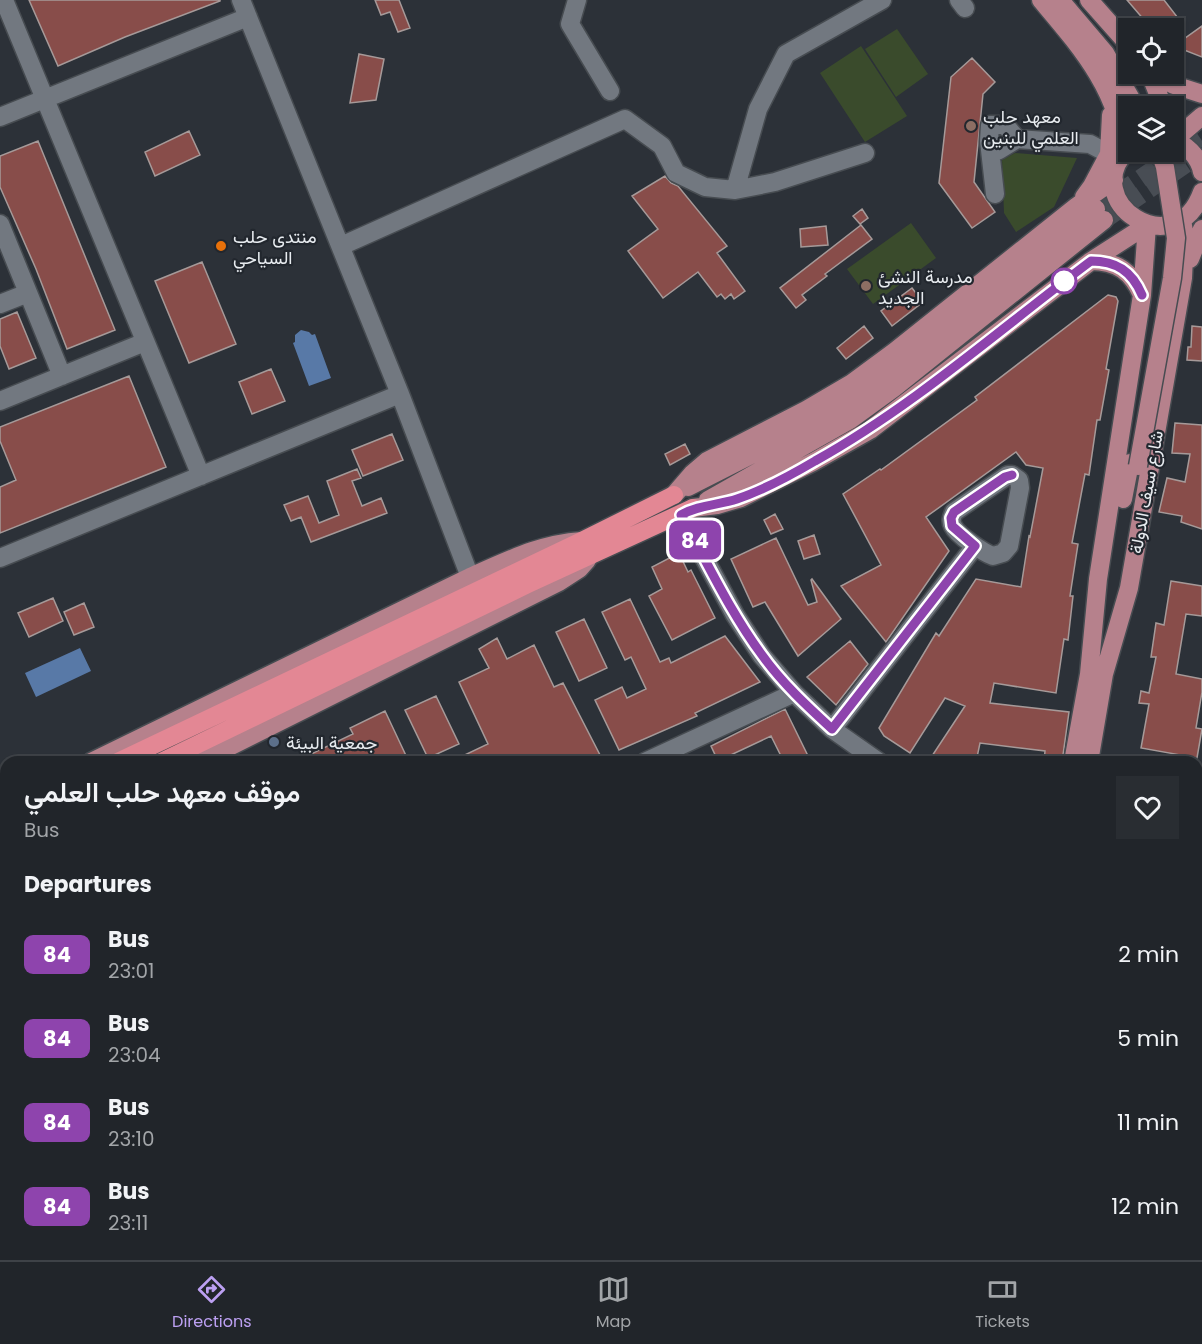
<!DOCTYPE html>
<html lang="en">
<head>
<meta charset="utf-8">
<style>
  body { margin:0; font-family:Poppins,Vazirmatn,sans-serif; background:#292d32; color:#f1f3f6; height:100vh; display:flex; flex-direction:column; font-size:22px; white-space:nowrap }
  * { box-sizing:border-box; margin:0 }
  p { font-size:20px; color:#a2a5a8 }
  .icon { flex:none; width:33px; height:33px; fill:none; stroke:currentColor; stroke-width:2; stroke-linecap:round; stroke-linejoin:round }
  .map { position:relative; flex:1; overflow:hidden }
  .sheet { position:absolute; left:0px; top:756px; width:1203px; height:504px; display:flex; flex-direction:column; background:#21252a; border-radius:18px 18px 0 0; box-shadow:0 2px 4px #0004,0 0 0 2px #3e4247 }
  .sheet>* { flex:none }
  .badge { padding:0 12px; border-radius:9px; font-size:21px; line-height:39px }
  .controls { position:absolute; left:1118px; top:18px; display:grid; gap:12px }
  .controls a { display:grid; place-items:center; width:66px; height:66px; border-radius:0px; background:#21252a; box-shadow:0 2px 4px #0004,0 0 0 2px #3e4247; font-size:30px }
  .map>.badge { position:absolute; translate:-50% -50%; box-shadow:0 0 0 3px #fff }
  h2 { padding:0 24px; font-size:22px; line-height:54px }
  .round { display:grid; place-items:center; flex:none; width:63px; height:63px; border-radius:0px; background:#292d32 }
  .summary { display:flex; align-items:center; justify-content:space-between; height:102px; padding:0 24px }
  h1 { font-size:28px; font-weight:600; line-height:45px }
  ul { padding:0; list-style:none }
  li { display:flex; align-items:center; gap:18px; height:84px; padding:0 24px }
  li div { flex:1 }
  li b { display:block; font-size:22px }
  li em { font-style:normal }
  li .badge { min-width:66px; font-weight:700; text-align:center }
  .tabs { display:flex; justify-content:space-around; align-items:center; height:84px; border-top:2px solid #3e4247; background:#21252a; font-size:16px; color:#a2a5a8 }
  .tabs a { display:grid; justify-items:center; gap:3px }
  .tabs .on { color:#bca0f2 }
  .map>svg:first-child { display:block }
</style>
</head>
<body>
<div class="map">
<svg width="1202" height="1260" viewBox="0 0 1202 1260">
  <rect width="100%" height="100%" fill="#2c3138"/>
  <path fill="#3a4b2c" d="M 897,29 L 928,74 L 896,97 L 865,49 Z
    M 861,46 L 907,116 L 865,142 L 820,73 Z
    M 1015,153 L 1077,158 L 1054,207 L 1016,232 L 1004,213 L 1002,160 Z
    M 911,223 L 936,258 L 873,304 L 847,269 Z
    M 6,879 L 6,1104 L 0,1066 L 0,882 Z
    M 30,1254 L 249,1254 L 250,1260 L 31,1260 Z"/>
  <path fill="#5879a7" d="M 301,330 L 309,332 L 312,335 L 315,334 L 331,378 L 309,386 L 293,343 L 295,342 L 295,335 Z
    M 80,648 L 91,671 L 36,697 L 25,673 Z"/>
  <path fill="#884d4a" stroke="#a69a99" stroke-width="1.5" d="M 29,0 L 220,0 L 220,1 L 125,37 L 58,66 Z
    M 375,0 L 399,0 L 410,28 L 398,32 L 390,12 L 381,15 Z
    M 1127,0 L 1164,0 L 1178,18 L 1165,28 L 1151,28 Z
    M 1202,26 L 1202,57 L 1174,46 Z
    M 359,54 L 384,59 L 376,100 L 350,103 Z
    M 972,58 L 995,82 L 983,94 L 974,182 L 995,212 L 972,228 L 939,183 L 951,77 Z
    M 189,131 L 200,155 L 155,176 L 145,152 Z
    M 38,141 L 115,330 L 67,349 L 36,269 L 0,187 L 0,156 Z
    M 665,176 L 671,183 L 678,186 L 727,246 L 717,253 L 745,291 L 734,299 L 731,294 L 725,299 L 721,294 L 717,297 L 698,272 L 663,298 L 628,251 L 658,229 L 632,196 Z
    M 862,209 L 868,218 L 860,224 L 853,216 Z
    M 861,225 L 872,239 L 825,274 L 827,276 L 802,295 L 806,300 L 796,308 L 780,288 Z
    M 826,226 L 828,245 L 801,247 L 800,229 Z
    M 202,262 L 236,344 L 189,363 L 155,281 Z
    M 912,288 L 923,302 L 892,326 L 881,311 Z
    M 1108,295 L 1116,297 L 1118,301 L 1106,369 L 1109,370 L 1100,420 L 1097,420 L 1089,475 L 1085,474 L 1072,543 L 1078,544 L 1070,596 L 1073,596 L 1068,640 L 1064,639 L 1056,693 L 994,683 L 990,703 L 1069,712 L 1062,762 L 1044,762 L 1045,751 L 980,743 L 976,762 L 928,762 L 965,706 L 945,698 L 910,753 L 884,736 L 879,728 L 936,633 L 939,636 L 976,579 L 1021,587 L 1029,536 L 1030,537 L 1043,468 L 1026,465 L 1016,452 L 926,517 L 949,551 L 886,642 L 841,586 L 881,565 L 843,494 L 880,469 L 881,470 L 977,400 L 975,397 Z
    M 17,312 L 36,358 L 9,369 L 0,346 L 0,319 Z
    M 864,326 L 873,338 L 846,359 L 837,348 Z
    M 1192,326 L 1202,327 L 1202,361 L 1187,360 L 1188,347 L 1191,347 Z
    M 271,369 L 285,401 L 252,414 L 239,382 Z
    M 129,376 L 166,467 L 0,533 L 0,487 L 16,480 L 0,441 L 0,427 Z
    M 1175,423 L 1202,425 L 1202,529 L 1181,522 L 1182,516 L 1159,512 L 1167,478 L 1185,482 L 1190,454 L 1172,453 Z
    M 392,434 L 403,460 L 363,476 L 352,450 Z
    M 685,444 L 690,454 L 670,465 L 665,454 Z
    M 357,469 L 361,478 L 352,481 L 362,506 L 381,498 L 387,513 L 311,542 L 301,517 L 291,521 L 284,505 L 308,496 L 319,523 L 339,515 L 327,481 Z
    M 775,514 L 783,529 L 771,534 L 764,520 Z
    M 814,535 L 820,554 L 804,559 L 798,541 Z
    M 776,538 L 808,605 L 817,602 L 811,580 L 812,579 L 841,619 L 798,656 L 765,602 L 753,607 L 731,559 Z
    M 679,553 L 688,572 L 691,570 L 715,618 L 672,640 L 649,596 L 662,589 L 652,567 Z
    M 1171,581 L 1202,586 L 1202,616 L 1186,614 L 1176,674 L 1202,679 L 1202,692 L 1196,728 L 1202,729 L 1197,758 L 1141,748 L 1149,704 L 1139,703 L 1141,691 L 1149,693 L 1156,657 L 1151,657 L 1156,623 L 1164,625 Z
    M 53,598 L 63,621 L 29,637 L 18,613 Z
    M 630,599 L 660,662 L 669,658 L 671,663 L 725,636 L 760,682 L 695,713 L 697,716 L 619,750 L 595,700 L 622,687 L 627,698 L 646,689 L 631,657 L 625,660 L 602,612 Z
    M 84,603 L 94,627 L 74,635 L 64,612 Z
    M 584,619 L 607,668 L 579,681 L 556,632 Z
    M 497,638 L 507,659 L 534,645 L 554,687 L 563,683 L 600,755 L 587,762 L 450,762 L 488,744 L 459,682 L 489,668 L 479,649 Z
    M 850,641 L 868,664 L 836,705 L 807,677 Z
    M 436,696 L 459,744 L 428,758 L 405,710 Z
    M 785,709 L 811,762 L 784,762 L 771,736 L 718,761 L 711,746 Z
    M 385,711 L 409,762 L 315,762 L 311,754 L 353,734 L 350,728 Z"/>
  <g fill="none" stroke-linecap="round" stroke-linejoin="round">
    <path stroke="#484d54" stroke-width="18" stroke-dasharray="18 9" stroke-linecap="butt" d="M 1096,209 L 1202,136
      M 1104,220 L 1202,153"/>
    <g stroke="#474c51" stroke-width="21">
      <path id="minor" d="M 4,0 L 201,476
        M 241,0 L 400,394 L 470,577
        M 577,0 L 570,24 L 610,91
        M 959,0 L 965,8
        M 0,117 L 248,17
        M 989,141 L 999,150 L 1017,139 L 1090,144 L 1109,154
        M 735,190 L 758,109 L 786,54 L 882,0
        M 995,194 L 989,141 L 990,125 L 1005,125 L 1017,139
        M 0,224 L 62,376
        M 341,246 L 625,119 L 662,146 L 676,173 L 705,187 L 735,190 L 775,182 L 865,153
        M 0,304 L 28,293
        M 0,401 L 145,342
        M 1008,475 L 1012,475 L 1019,480 L 1020,488 L 1009,546 L 1003,553 L 993,556 C 984,553 957,535 953,526 C 950,521 952,517 954,512 Z
        M 681,515 L 735,615 L 762,656 L 794,693 L 832,729 L 879,762
        M 0,558 L 400,394
        M 832,729 L 975,546
        M 645,762 L 794,693
        M 1197,855 L 1202,856
        M 0,1176 L 6,1220
        M 11,1254 L 11,1260
        M 557,1254 L 559,1260
        M 718,1254 L 720,1260
        M 916,1254 L 918,1260"/>
    </g>
    <g stroke="#474c51" stroke-width="21">
      <path id="major" d="M 1041,0 C 1078,44 1122,93 1123,154
        M 1060,0 L 1105,53 L 1135,106
        M 1089,0 L 1128,44
        M 1150,74 L 1163,106
        M 1153,74 L 1174,85 L 1202,94
        M 1173,139 C 1187,146 1199,156 1202,172
        M 1174,140 L 1202,116
        M 1128,149 C 1076,201 1175,267 1202,192
        M 1084,197 L 1092,186 L 1109,154 L 1111,115
        M 1190,259 L 1202,229
        M 1091,261 C 1117,261 1132,272 1142,295
        M 688,487 L 800,430 L 846,404 L 888,373 L 1096,209
        M 674,495 L 693,473 L 707,461 L 806,410 L 852,383 L 894,352 L 1077,206 L 1114,180
        M 1123,499 L 1130,463
        M 708,500 L 850,420 L 894,388 L 1104,220
        M 693,508 L 717,505 L 741,498 L 813,462 L 870,430 L 1091,261 L 1147,225
        M 91,762 L 470,577 C 509,560 539,544 582,541
        M 199,762 L 559,582 L 579,569 L 587,560
        M 1073,762 L 1089,674 L 1098,579 L 1142,295 L 1147,225
        M 1089,762 L 1104,674 L 1129,588 L 1183,278 L 1185,237 L 1182,220
        M 0,805 L 6,802
        M 0,859 L 6,856
        M 388,1254 L 390,1260
        M 1098,1254 L 1099,1260
        M 1115,1254 L 1117,1260"/>
    </g>
    <g stroke="#474c51" stroke-width="21">
      <path id="highway" d="M 118,762 L 582,541 L 674,495
        M 161,762 L 528,584 L 693,508
        M 0,818 L 6,815
        M 0,838 L 6,835"/>
    </g>
    <use href="#minor" stroke="#727880" stroke-width="18"/>
    <use href="#major" stroke="#b6818c" stroke-width="18"/>
    <use href="#highway" stroke="#e38794" stroke-width="18"/>
    <g stroke="#474c51" stroke-width="21" stroke-linecap="butt">
      <path id="major-bridge" d="M 1138,466 L 1172,278 L 1176,238 L 1165,167 L 1160,152"/>
    </g>
    <use href="#major-bridge" stroke="#b6818c" stroke-width="18"/>
  </g>
  <g fill="none" stroke-linecap="round" stroke-linejoin="round">
    <g stroke="#fff" stroke-width="14">
      <path id="line" d="M 1012,475 L 1005,477 L 954,512 L 951,518 L 952,526 L 975,546 L 832,729 C 807,706 782,683 762,655 C 730,612 707,562 681,515 C 698,505 719,505 737,499 C 761,491 793,474 815,461 C 914,406 1000,329 1091,261 C 1116,261 1132,271 1142,295"/>
    </g>
    <use href="#line" stroke="#8e44ad" stroke-width="9"/>
  </g>
  <g fill="#8d6e63" stroke="#22272e" stroke-width="2">
    <circle cx="971" cy="126" r="6"/>
    <circle cx="866" cy="286" r="6"/>
  </g>
  <circle fill="#e8710a" stroke="#22272e" stroke-width="2" cx="221" cy="246" r="6"/>
  <circle fill="#fff" stroke="#8e44ad" stroke-width="3" cx="1064" cy="281" r="12"/>
  <circle fill="#5c6f8a" stroke="#22272e" stroke-width="2" cx="274" cy="742" r="6"/>
  <g text-anchor="middle" dominant-baseline="central" stroke-width="4.5" stroke-linejoin="round" paint-order="stroke">
    <g font-size="18" fill="#e8ecf0" stroke="#22272e" text-anchor="start">
      <text x="983" y="116">معهد حلب<tspan x="983" dy="21">العلمي للبنين</tspan></text>
      <text x="233" y="236">منتدى حلب<tspan x="233" dy="21">السياحي</tspan></text>
      <text x="878" y="276">مدرسة النشئ<tspan x="878" dy="21">الجديد</tspan></text>
      <text x="286" y="742">جمعية البيئة</text>
    </g>
    <g font-size="18" fill="#e8ecf0" stroke="#22272e">
      <text transform="translate(1146 492) rotate(-80)">شارع سيف الدولة</text>
    </g>
  </g>
</svg>
<div class="controls">
<a><svg class="icon" aria-label="locate" viewBox="0 0 24 24"><circle cx="12" cy="12" r="6"/><path d="M12 2v4M12 18v4M2 12h4M18 12h4"/></svg></a>
<a><svg class="icon" aria-label="layers" viewBox="0 0 24 24"><path d="M12 4l9 5-9 5-9-5zM3 14l9 5 9-5"/></svg></a>
</div>
<b class="badge" style="left:695px;top:540px;background:#8e44ad;color:#fff">84</b>
<section class="sheet">
<div class="summary"><div><h1>موقف معهد حلب العلمي</h1><p>Bus</p></div><a class="round"><svg class="icon" aria-label="heart" viewBox="0 0 24 24"><path d="M12 20l-8-8c-3-5 5-10 8-4 3-6 11-1 8 4z"/></svg></a></div>
<h2>Departures</h2>
<ul>
<li><span class="badge" style="background:#8e44ad;color:#fff">84</span><div><b>Bus</b><p>23:01</p></div><em>2 min</em></li>
<li><span class="badge" style="background:#8e44ad;color:#fff">84</span><div><b>Bus</b><p>23:04</p></div><em>5 min</em></li>
<li><span class="badge" style="background:#8e44ad;color:#fff">84</span><div><b>Bus</b><p>23:10</p></div><em>11 min</em></li>
<li><span class="badge" style="background:#8e44ad;color:#fff">84</span><div><b>Bus</b><p>23:11</p></div><em>12 min</em></li>
</ul>
</section>
</div>
<nav class="tabs">
<a class="on"><svg class="icon" aria-label="directions" viewBox="0 0 24 24"><path d="M12 3l9 9-9 9-9-9zM9 14v-3h6M13 9l2 2-2 2"/></svg>Directions</a>
<a><svg class="icon" aria-label="map" viewBox="0 0 24 24"><path d="M3 6l6-2 6 2 6-2v14l-6 2-6-2-6 2zM9 4v14M15 6v14"/></svg>Map</a>
<a><svg class="icon" aria-label="tickets" viewBox="0 0 24 24"><path d="M3 7h18v10H3zM15 7v10"/></svg>Tickets</a>
</nav>
</body>
</html>
